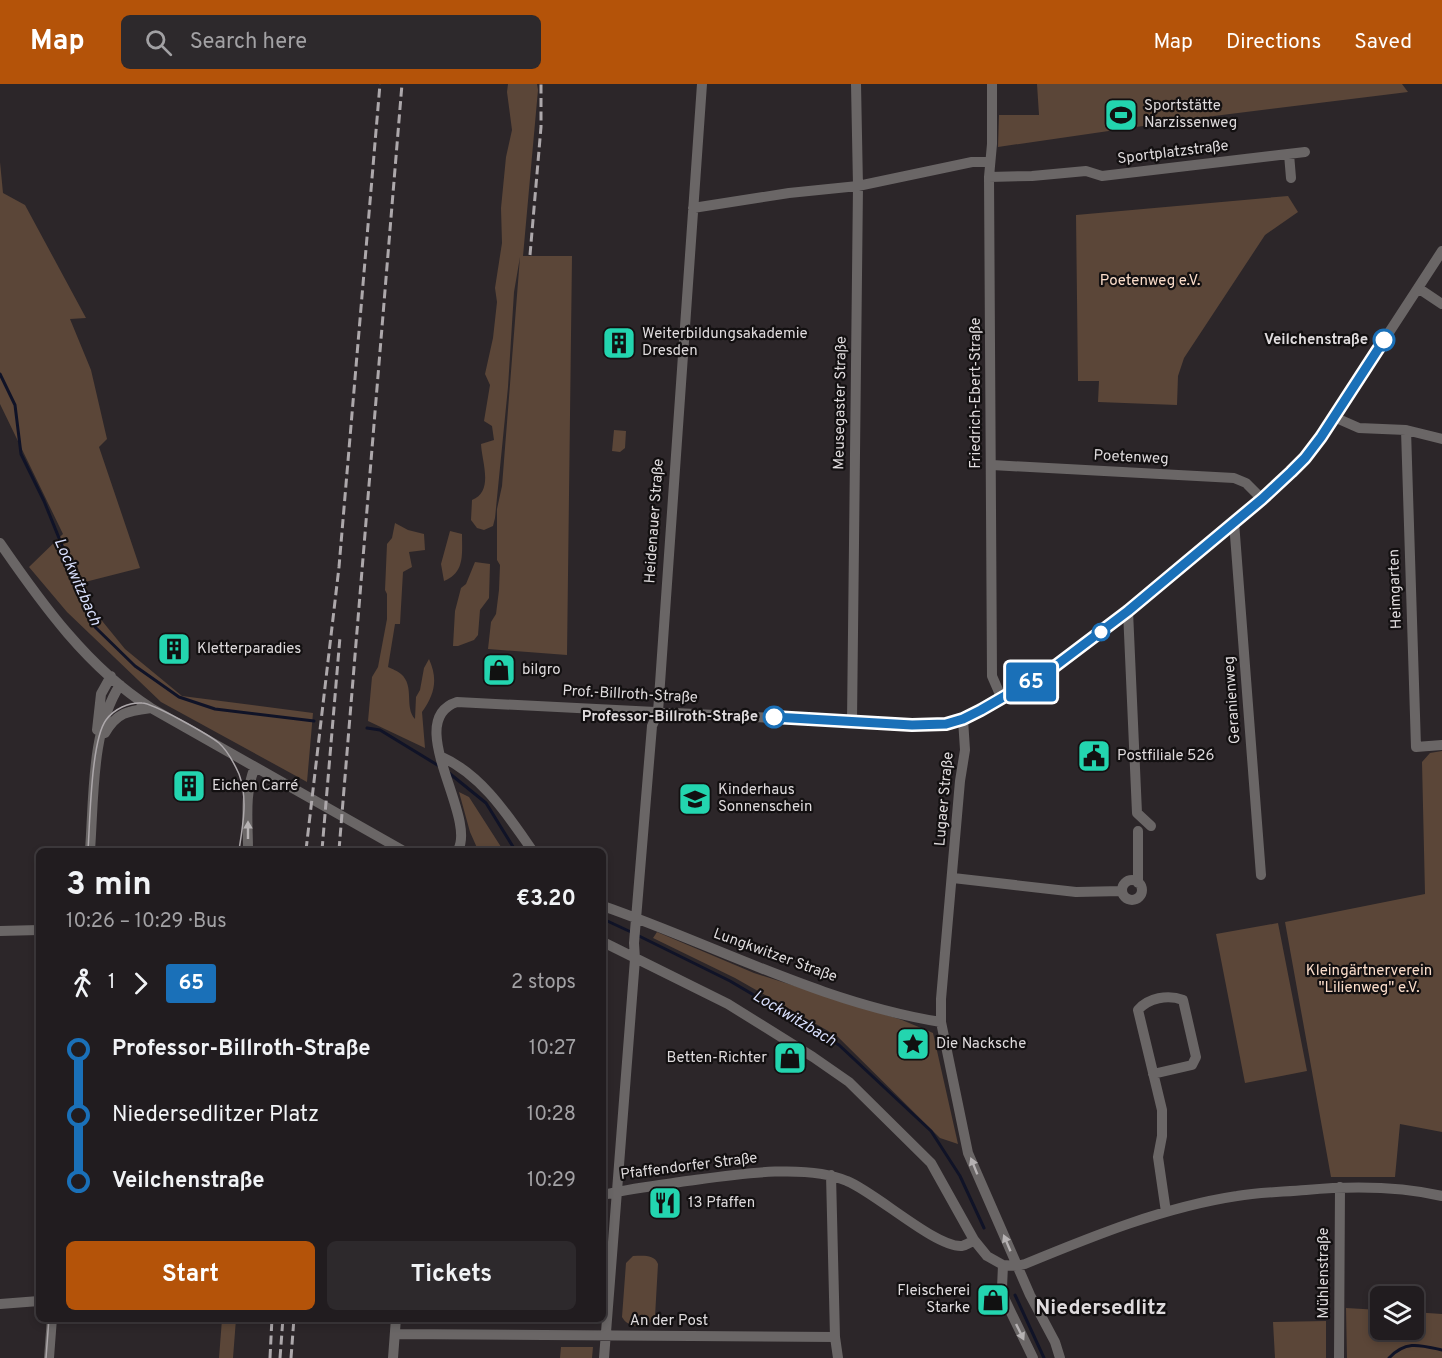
<!DOCTYPE html>
<html lang="en">
<head>
<meta charset="utf-8">
<style>
  body { margin:0; font-family:Overpass,sans-serif; background:#2d292c; color:#f1f3f6; height:100vh; display:flex; flex-direction:column; font-size:22px; white-space:nowrap }
  * { box-sizing:border-box; margin:0 }
  p { font-size:20px; color:#a2a1a4 }
  .icon { flex:none; width:33px; height:33px; fill:none; stroke:currentColor; stroke-width:2; stroke-linecap:round; stroke-linejoin:round }
  .map { position:relative; flex:1; overflow:hidden }
  .drawer { position:absolute; left:36px; top:764px; width:570px; height:474px; display:flex; flex-direction:column; background:#211c1f; border-radius:9px; box-shadow:0 3px 9px #0003,0 0 0 2px #3e3a3d }
  .drawer>* { flex:none }
  .badge { padding:0 12px; border-radius:4px; font-size:21px; line-height:39px }
  .fabs { position:absolute; left:1370px; top:1202px; display:grid; gap:12px }
  .fabs a { display:grid; place-items:center; width:54px; height:54px; border-radius:9px; background:#211c1f; box-shadow:0 3px 9px #0003,0 0 0 2px #3e3a3d; font-size:30px }
  .map>.badge { position:absolute; translate:-50% -50%; box-shadow:0 0 0 3px #fff }
  .legs { display:flex; align-items:center; gap:9px; height:66px; padding:0 30px; font-size:20px }
  .legs p { margin-inline-start:auto }
  .overview { display:flex; align-items:center; justify-content:space-between; height:102px; padding:0 30px }
  h1 { font-size:33px; font-weight:700; line-height:45px }
  .primary-button { display:flex; gap:12px; margin-top:auto; padding:12px 30px }
  .primary-button a { flex:1; height:69px; border-radius:9px; background:#b45309; color:#fff; font-size:24px; font-weight:700; line-height:69px; text-align:center }
  .primary-button a+a { background:#2d292c; color:#f1f3f6 }
  ul { padding:0 30px; list-style:none }
  li { display:flex; align-items:center; gap:21px; height:66px; font-size:22px }
  li i { display:grid; place-items:center; width:9px; height:100%; margin:0 8px; background:currentColor }
  li i::after { content:''; width:15px; height:15px; margin:-8px; border:4px solid; border-radius:50%; background:#211c1f }
  li p { margin-inline-start:auto }
  li:first-child i { background:linear-gradient(#0000 50%,currentColor 0) }
  li:last-child i { background:linear-gradient(currentColor 50%,#0000 0) }
  header { display:flex; align-items:center; gap:36px; box-sizing:border-box; height:84px; padding:0 30px; background:#b45309; color:#fff }
  header strong { font-size:28px }
  nav { display:flex; gap:33px; margin-inline-start:auto; font-size:21px }
  .search { width:420px; height:54px; background:#2d292c; display:flex; align-items:center; gap:15px; box-sizing:border-box; padding:0 21px; border-radius:9px; color:#a2a1a4; font-size:22px }
  .map>svg:first-child { display:block }
</style>
</head>
<body>
<header>
<strong>Map</strong>
<div class="search"><svg class="icon" aria-label="search" viewBox="0 0 24 24"><circle cx="10" cy="10" r="6"/><path d="M15 15l6 6"/></svg>Search here</div>
<nav><a>Map</a><a>Directions</a><a>Saved</a></nav>
</header>
<div class="map">
<svg width="1442" height="1274" viewBox="0 0 1442 1274">
  <rect width="100%" height="100%" fill="#2c2629"/>
  <path fill="#5b4638" d="M 508,0 L 537,0 L 538,6 L 523,172 L 572,172 L 567,571 L 488,565 L 491,538 L 496,530 L 499,506 L 500,481 L 497,476 L 497,425 L 502,402 L 520,173 L 514,208 L 508,303 L 495,434 L 493,442 L 484,446 L 477,444 L 471,436 L 472,416 C 494,407 482,379 481,360 L 494,356 L 492,342 L 484,337 L 490,301 L 485,290 L 493,254 L 497,218 L 495,204 L 502,159 L 501,124 L 506,73 L 512,46 L 507,8 Z
    M 1037,0 L 1402,0 L 1408,8 L 1198,34 L 998,63 L 999,31 L 1039,31 Z
    M 0,78 L 3,109 L 25,121 L 86,234 L 70,235 L 91,286 L 107,355 L 99,363 L 140,484 L 85,498 L 94,527 L 125,565 L 182,612 L 313,629 L 307,698 L 161,618 L 67,528 L 29,483 L 63,450 L 0,320 Z
    M 1288,112 L 1298,128 L 1265,151 L 1184,274 L 1178,292 L 1177,321 L 1098,318 L 1099,297 L 1078,297 L 1076,131 Z
    M 614,346 L 626,347 L 625,364 L 620,368 L 612,367 Z
    M 395,439 L 408,446 L 424,450 L 425,466 L 409,468 L 412,483 L 403,488 L 400,540 L 395,540 L 388,583 C 392,585 398,587 401,590 C 415,602 404,623 415,635 L 416,613 L 420,606 L 424,584 L 429,575 C 438,595 435,610 422,628 L 425,664 L 368,637 L 372,593 L 378,583 L 387,535 L 387,510 L 385,506 L 387,460 L 392,454 Z
    M 450,447 L 462,450 C 462,470 465,489 444,497 L 441,480 Z
    M 475,478 L 490,480 L 489,514 L 480,526 L 478,551 L 474,556 L 458,562 L 453,562 L 455,527 L 461,504 L 466,500 Z
    M 1442,667 L 1442,1048 L 1400,1040 L 1395,1093 L 1331,1093 L 1285,838 L 1425,810 L 1422,678 L 1430,669 Z
    M 459,708 L 469,713 L 503,766 L 478,766 L 470,748 Z
    M 1278,839 L 1307,987 L 1245,999 L 1216,850 Z
    M 657,848 L 754,889 L 902,936 L 933,949 L 958,1060 L 940,1054 L 837,952 L 735,894 L 653,854 Z
    M 633,1172 C 643,1172 654,1170 658,1180 L 655,1233 C 648,1245 628,1245 622,1233 L 626,1179 Z
    M 1346,1224 L 1380,1226 L 1380,1245 L 1413,1245 L 1413,1228 L 1442,1230 L 1442,1274 L 1347,1274 Z
    M 222,1235 L 236,1235 L 233,1274 L 219,1274 Z
    M 1326,1237 L 1326,1274 L 1275,1274 L 1273,1238 Z
    M 561,1263 L 593,1263 L 592,1274 L 560,1274 Z"/>
  <g fill="none" stroke-linecap="round" stroke-linejoin="round">
    <path stroke="#101327" stroke-width="3" d="M 0,290 L 15,321 L 21,370 L 44,417 L 95,543 L 135,582 L 179,613 L 215,625 L 314,637
      M 367,644 L 380,646 L 439,682
      M 449,689 L 486,719 L 515,766
      M 603,835 L 631,848
      M 637,851 L 730,897 L 839,961 L 931,1047 L 960,1092 L 984,1144
      M 1015,1211 L 1044,1274
      M 1389,1274 C 1406,1256 1420,1261 1442,1266"/>
    <path stroke="#6a6666" stroke-width="10" d="M 992,0 L 992,60 L 989,93 L 992,592 L 1002,615
      M 1289,70 L 1291,94
      M 989,93 L 1032,92 L 1086,87 L 1102,92 L 1305,68
      M 693,124 L 789,109 L 858,102 L 972,78 L 990,78
      M 1418,204 L 1442,220
      M 1334,333 L 1359,344 L 1406,346 L 1442,355
      M 1406,346 L 1416,663 L 1442,661
      M 992,381 L 1234,394 L 1246,399 L 1262,415
      M 1234,438 L 1261,791
      M 0,459 C 42,520 88,584 151,624 L 402,766
      M 1128,527 L 1137,729 L 1151,742
      M 963,635 L 965,666 L 960,697 L 941,915 L 941,938 L 968,1069 L 1030,1211 L 1055,1258 L 1060,1274
      M 852,638 L 858,102 L 856,0
      M 97,646 L 101,610 L 111,592
      M 105,649 C 117,628 128,627 151,624
      M 440,672 C 481,690 507,730 532,766
      M 1138,747 L 1138,799
      M 90,766 C 94,715 91,645 120,601
      M 248,766 C 248,739 244,708 255,683
      M 458,766 C 477,732 402,636 457,618 L 932,642 L 963,635 L 981,626 L 1050,586 L 1070,572 L 1128,527 L 1262,415 L 1291,388 L 1305,374 L 1321,353 L 1442,167
      M 953,794 L 1076,808 L 1122,807
      M1122 806a10 10 0 1 1 20 0a10 10 0 1 1-20 0Z
      M 603,822 C 715,861 822,919 941,938
      M 0,847 L 39,846
      M 603,858 L 728,920 L 813,973 L 849,998 L 931,1079 L 974,1156 L 987,1172 L 1003,1181 L 1017,1182 L 1025,1180 C 1093,1152 1164,1123 1237,1112 C 1260,1108 1283,1108 1306,1106 C 1351,1102 1398,1102 1442,1112
      M 1153,990 L 1192,981 L 1196,973 L 1183,916 C 1168,910 1148,914 1138,926 L 1162,1026 L 1162,1052 L 1158,1073 L 1166,1128
      M 831,1091 L 835,1253 L 838,1274
      M 603,1111 C 628,1105 654,1102 680,1098 C 726,1092 804,1078 847,1097 C 875,1108 936,1164 962,1162 C 966,1161 971,1158 974,1156
      M 1003,1181 L 1002,1204 L 1005,1216 L 1033,1274
      M 0,1220 L 39,1217
      M 395,1250 L 835,1253
      M 49,1274 L 52,1234
      M 393,1274 L 396,1234
      M 604,1274 L 635,875 L 634,859 L 652,642 L 658,628 L 702,0
      M 1339,1274 L 1340,1103"/>
    <path stroke="#ada8ab" stroke-width="1.5" d="M 88,766 C 90,738 91,656 106,636 C 114,625 129,618 142,619 C 153,619 209,651 219,659 C 228,667 234,679 239,690 C 248,714 243,741 239,766
      M 46,1274 L 49,1234"/>
    <path stroke="#ada8ab" stroke-width="3" stroke-dasharray="9 4.5" stroke-linecap="butt" d="M 530,171 L 541,43 L 541,0
      M 306,766 L 339,483 L 380,0
      M 322,766 L 340,553
      M 339,766 L 402,0
      M 270,1274 L 272,1234
      M 280,1274 L 283,1234
      M 291,1274 L 294,1234"/>
  </g>
  <defs><path id="oneway-solid" d="M-6-.8H1V-3.2L6.5 0L1 3.2V.8H-6Z" transform="scale(1.5)"/></defs>
  <g fill="#b6b2b3">
    <use href="#oneway-solid" transform="translate(248 746) rotate(-90)"/>
    <use href="#oneway-solid" transform="translate(974 1082) rotate(-112)"/>
    <use href="#oneway-solid" transform="translate(1007 1159) rotate(-113)"/>
    <use href="#oneway-solid" transform="translate(1020 1248) rotate(64)"/>
  </g>
  <g fill="none" stroke-linecap="round" stroke-linejoin="round">
    <g stroke="#fff" stroke-width="14">
      <path id="line-1" d="M 774,633 L 912,641 L 946,640 L 963,635 L 981,626 L 1050,586 L 1128,527 L 1262,415 L 1291,388 L 1305,374 L 1321,353 L 1384,256"/>
    </g>
    <use href="#line-1" stroke="#1a70b8" stroke-width="9"/>
  </g>
  <defs>
    <g id="stadium-square" transform="scale(1.725)"><rect x="-9" y="-9" width="18" height="18" rx="4" fill="#23d5af" stroke="#131011"/><path d="M0-5a6.5 5 0 1 0 0 10a6.5 5 0 1 0 0-10ZM-3.5-1.8h7v3.6h-7Z" fill="#111"/></g>
    <g id="building-square" transform="scale(1.725)"><rect x="-9" y="-9" width="18" height="18" rx="4" fill="#23d5af" stroke="#131011"/><path d="M-4-6H4V6H1V3H-1V6H-4ZM-2.5-4.3h1.7v1.8h-1.7ZM.8-4.3h1.7v1.8H.8ZM-2.5-1h1.7V.8h-1.7ZM.8-1h1.7V.8H.8Z" fill="#111"/></g>
    <g id="shop-square" transform="scale(1.725)"><rect x="-9" y="-9" width="18" height="18" rx="4" fill="#23d5af" stroke="#131011"/><path d="M-5-2.5h2.3a2.7 3.5 0 0 1 5.4 0H5L5.5 6h-11ZM-1.5-2.5h3a1.5 2.3 0 0 0-3 0Z" fill="#111"/></g>
    <g id="civic-square" transform="scale(1.725)"><rect x="-9" y="-9" width="18" height="18" rx="4" fill="#23d5af" stroke="#131011"/><path d="M-.6-6.5H3V-4.5H.6V-3L4-1V1h2V6H-6V1h2V-1L-.6-3ZM-1.2 2.5V6h2.4V2.5Z" fill="#111"/></g>
    <g id="school-square" transform="scale(1.725)"><rect x="-9" y="-9" width="18" height="18" rx="4" fill="#23d5af" stroke="#131011"/><path d="M0-5L7-2L0 1L-7-2ZM-4 1L0 2.5L4 1V4Q0 6-4 4Z" fill="#111"/></g>
    <g id="sight-square" transform="scale(1.725)"><rect x="-9" y="-9" width="18" height="18" rx="4" fill="#23d5af" stroke="#131011"/><path d="M0-6L1.8-2.2L6-1.7L2.9 1.2L3.7 5.4L0 3.3L-3.7 5.4L-2.9 1.2L-6-1.7L-1.8-2.2Z" fill="#111"/></g>
    <g id="restaurant-square" transform="scale(1.725)"><rect x="-9" y="-9" width="18" height="18" rx="4" fill="#23d5af" stroke="#131011"/><path d="M-5-6h1v4h1v-4h1v4h1v-4h1v5L-1.5 .5V6h-2V.5L-5-1ZM5-6V6H3V1.5H1.5Q1.5-4 5-6Z" fill="#111"/></g>
  </defs>
  <g fill-rule="evenodd">
    <use href="#stadium-square" x="1121" y="31"/>
    <use href="#building-square" x="619" y="259"/>
    <use href="#building-square" x="174" y="565"/>
    <use href="#shop-square" x="499" y="586"/>
    <use href="#civic-square" x="1094" y="672"/>
    <use href="#building-square" x="189" y="702"/>
    <use href="#school-square" x="695" y="715"/>
    <use href="#sight-square" x="913" y="960"/>
    <use href="#shop-square" x="790" y="974"/>
    <use href="#restaurant-square" x="665" y="1119"/>
    <use href="#shop-square" x="993" y="1216"/>
  </g>
  <g fill="#fff" stroke="#1a70b8" stroke-width="3">
    <circle cx="1384" cy="256" r="10"/>
    <circle cx="1101" cy="548" r="8"/>
    <circle cx="774" cy="633" r="10"/>
  </g>
  <g text-anchor="middle" dominant-baseline="central" stroke-width="4.5" stroke-linejoin="round" paint-order="stroke">
    <g font-size="15" fill="#dfdbdd" stroke="#131011" text-anchor="start">
      <text x="1144" y="22">Sportstätte<tspan x="1144" dy="17">Narzissenweg</tspan></text>
      <text x="642" y="250">Weiterbildungsakademie<tspan x="642" dy="17">Dresden</tspan></text>
      <text x="197" y="565">Kletterparadies</text>
      <text x="522" y="586">bilgro</text>
      <text x="1117" y="672">Postfiliale 526</text>
      <text x="212" y="702">Eichen Carré</text>
      <text x="718" y="706">Kinderhaus<tspan x="718" dy="17">Sonnenschein</tspan></text>
      <text x="936" y="960">Die Nacksche</text>
      <text x="767" y="974" text-anchor="end">Betten-Richter</text>
      <text x="688" y="1119">13 Pfaffen</text>
      <text x="970" y="1207" text-anchor="end">Fleischerei<tspan x="970" dy="17">Starke</tspan></text>
    </g>
    <g font-size="15" fill="#dfdbdd" stroke="#131011">
      <text transform="translate(1173 69) rotate(-7)">Sportplatzstraße</text>
      <text transform="translate(976 309) rotate(-90)">Friedrich-Ebert-Straße</text>
      <text transform="translate(841 319) rotate(-89)">Meusegaster Straße</text>
      <text transform="translate(1131 374) rotate(3)">Poetenweg</text>
      <text transform="translate(655 437) rotate(-86)">Heidenauer Straße</text>
      <text transform="translate(1396 505) rotate(-92)">Heimgarten</text>
      <text transform="translate(630 611) rotate(3)">Prof.-Billroth-Straße</text>
      <text transform="translate(1233 616) rotate(-94)">Geranienweg</text>
      <text transform="translate(945 715) rotate(-85)">Lugaer Straße</text>
      <text transform="translate(775 872) rotate(20)">Lungkwitzer Straße</text>
      <text transform="translate(689 1083) rotate(-7)">Pfaffendorfer Straße</text>
      <text transform="translate(1324 1189) rotate(-90)">Mühlenstraße</text>
      <text x="669" y="1237">An der Post</text>
    </g>
    <g font-size="15" fill="#fbddca" stroke="#131011">
      <text x="1150" y="197">Poetenweg e.V.</text>
      <text x="1369" y="887">Kleingärtnerverein<tspan x="1369" dy="17">"Lilienweg" e.V.</tspan></text>
    </g>
    <g font-size="15" font-weight="bold" fill="#dfdbdd" stroke="#131011" text-anchor="end">
      <text x="1368" y="256">Veilchenstraße</text>
      <text x="758" y="633">Professor-Billroth-Straße</text>
    </g>
    <g font-size="16" font-style="italic" fill="#d8dffd" stroke="#131011">
      <text transform="translate(77 498) rotate(66)">Lockwitzbach</text>
      <text transform="translate(794 935) rotate(31)">Lockwitzbach</text>
    </g>
    <g font-size="21" font-weight="bold" fill="#dfdbdd" stroke="#131011">
      <text x="1101" y="1224">Niedersedlitz</text>
    </g>
  </g>
</svg>
<div class="fabs">
<a><svg class="icon" aria-label="layers" viewBox="0 0 24 24"><path d="M12 4l9 5-9 5-9-5zM3 14l9 5 9-5"/></svg></a>
</div>
<b class="badge" style="left:1031px;top:598px;background:#1a70b8;color:#fff">65</b>
<section class="drawer">
<div class="overview"><div><h1>3 min</h1><p>10:26 – 10:29 · Bus</p></div><b>€3.20</b></div>
<div class="legs"><svg class="icon" aria-label="walk" viewBox="0 0 24 24"><circle cx="13" cy="4" r="2"/><path d="M13 8l-2 6 4 7M11 14l-3 7M7 12l3-4h3l4 4"/></svg>1<svg class="icon" aria-label="forward" viewBox="0 0 24 24"><path d="M9 5l7 7-7 7"/></svg><b class="badge" style="background:#1a70b8;color:#fff">65</b><p>2 stops</p></div>
<ul>
<li><i style="color:#1a70b8"></i><b>Professor-Billroth-Straße</b><p>10:27</p></li>
<li><i style="color:#1a70b8"></i><span>Niedersedlitzer Platz</span><p>10:28</p></li>
<li><i style="color:#1a70b8"></i><b>Veilchenstraße</b><p>10:29</p></li>
</ul>
<div class="primary-button"><a>Start</a><a>Tickets</a></div>
</section>
</div>
</body>
</html>
